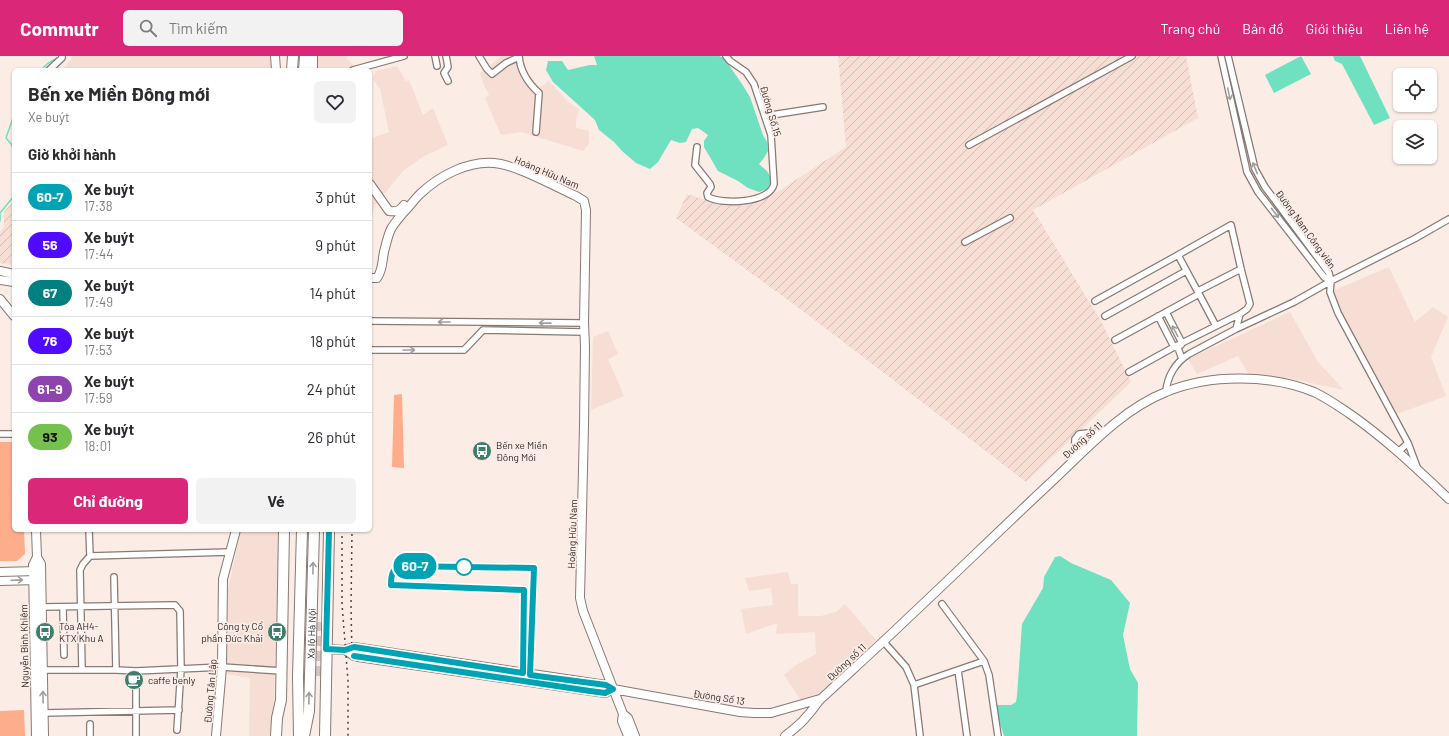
<!DOCTYPE html>
<html lang="vi">
<head>
<meta charset="utf-8">
<style>
  body { margin:0; font-family:Barlow,sans-serif; background:#f2f2f3; color:#2b2b33; height:100vh; display:flex; flex-direction:column; font-size:15px; white-space:nowrap }
  * { box-sizing:border-box; margin:0 }
  p { font-size:13px; color:#7c7c81 }
  .icon { flex:none; width:22px; height:22px; fill:none; stroke:currentColor; stroke-width:2; stroke-linecap:round; stroke-linejoin:round }
  .map { position:relative; flex:1; overflow:hidden }
  .details { position:absolute; left:12px; top:12px; width:360px; height:464px; display:flex; flex-direction:column; background:#fff; border-radius:6px; box-shadow:0 1px 3px #0004 }
  .details>* { flex:none }
  .badge { padding:0 8px; border-radius:13px; font-size:14px; line-height:26px }
  .buttons { position:absolute; left:1393px; top:12px; display:grid; gap:8px }
  .buttons a { display:grid; place-items:center; width:44px; height:44px; border-radius:6px; background:#fff; box-shadow:0 1px 3px #0004; font-size:20px }
  .map>.badge { position:absolute; translate:-50% -50%; box-shadow:0 0 0 2px #fff }
  h2 { padding:0 16px; font-size:15px; line-height:36px }
  .round { display:grid; place-items:center; flex:none; width:42px; height:42px; border-radius:6px; background:#f2f2f3 }
  .summary { display:flex; align-items:center; justify-content:space-between; height:68px; padding:0 16px }
  h1 { font-size:19px; font-weight:700; line-height:30px }
  .cta { display:flex; gap:8px; margin-top:auto; padding:8px 16px }
  .cta a { flex:1; height:46px; border-radius:6px; background:#db2777; color:#fff; font-size:16px; font-weight:700; line-height:46px; text-align:center }
  .cta a+a { background:#f2f2f3; color:#2b2b33 }
  ul { padding:0; list-style:none }
  li { display:flex; align-items:center; gap:12px; height:48px; padding:0 16px; border-top:1px solid #e1e1e2 }
  li div { flex:1 }
  li b { display:block; font-size:15px }
  li em { font-style:normal }
  li .badge { min-width:44px; font-weight:700; text-align:center }
  header { display:flex; align-items:center; gap:24px; box-sizing:border-box; height:56px; padding:0 20px; background:#db2777; color:#fff }
  header strong { font-size:19px }
  nav { display:flex; gap:22px; margin-inline-start:auto; font-size:14px }
  .search { width:280px; height:36px; background:#f2f2f3; display:flex; align-items:center; gap:10px; box-sizing:border-box; padding:0 14px; border-radius:6px; color:#7c7c81; font-size:15px }
  .map>svg:first-child { display:block }
</style>
</head>
<body>
<header>
<strong>Commutr</strong>
<div class="search"><svg class="icon" aria-label="search" viewBox="0 0 24 24"><circle cx="10" cy="10" r="6"/><path d="M15 15l6 6"/></svg>Tìm kiếm</div>
<nav><a>Trang chủ</a><a>Bản đồ</a><a>Giới thiệu</a><a>Liên hệ</a></nav>
</header>
<div class="map">
<svg width="1449" height="680" viewBox="0 0 1449 680">
  <defs>
    <pattern id="industrial-furrows" width="10" height="10" patternUnits="userSpaceOnUse"><rect width="10" height="10" fill="#f6ded4"/><path d="M-1 1l2-2M0 10L10 0M9 11l2-2" fill="none" stroke="#d3beb6"/></pattern>
  </defs>
  <rect width="100%" height="100%" fill="#fbece5"/>
  <path fill="#f6ded4" d="M 73,0 L 274,0 L 274,14 L 63,14 Z
    M 314,0 L 347,0 L 347,3 L 355,11 L 350,14 L 313,14 Z
    M 502,0 L 516,0 L 524,7 L 527,16 L 539,32 L 549,25 L 568,46 L 579,53 L 576,63 L 576,72 L 589,75 L 589,88 L 583,95 L 521,76 L 501,79 L 485,42 L 489,39 L 483,27 L 480,17 Z
    M 397,10 L 406,25 L 409,24 L 423,59 L 433,52 L 448,89 L 424,100 L 403,115 L 375,149 L 370,165 L 370,83 L 389,76 L 380,33 L 373,23 L 376,15 Z
    M 1389,211 L 1415,266 L 1433,251 L 1448,261 L 1431,301 L 1446,340 L 1397,358 L 1330,236 Z
    M 1290,256 L 1318,306 L 1344,334 L 1292,323 L 1263,319 L 1249,319 L 1238,300 L 1197,318 L 1188,303 Z
    M 608,275 L 618,298 L 608,303 L 624,340 L 591,354 L 593,281 Z
    M 241,474 L 279,474 L 273,680 L 249,680 L 250,622 L 226,618 L 228,533 Z
    M 788,516 L 791,528 L 798,528 L 798,560 L 821,560 L 836,556 L 845,548 L 876,584 L 819,640 L 802,646 L 784,619 L 796,609 L 816,598 L 815,576 L 776,578 L 777,567 L 746,578 L 741,553 L 773,549 L 771,532 L 749,535 L 745,522 Z"/>
  <path fill="url(#industrial-furrows)" d="M 838,0 L 1186,0 L 1198,62 L 1033,154 L 1102,267 L 1131,326 L 1026,426 L 807,258 L 676,162 L 687,138 L 702,143 L 725,148 L 742,146 L 769,139 L 779,135 L 846,91 Z
    M 14,145 L 14,209 L 0,207 L 0,176 L 4,171 L 4,156 Z"/>
  <path fill="#fdad8a" d="M 402,338 L 404,412 L 392,411 L 394,339 Z
    M 0,386 L 14,386 L 14,474 L 24,474 L 25,498 L 17,505 L 0,505 Z
    M 24,654 L 25,680 L 0,680 L 0,655 Z"/>
  <path fill="#6fe0c0" d="M 594,0 L 719,0 L 724,2 L 742,28 L 750,41 L 763,79 L 767,86 L 768,95 L 764,102 L 759,108 L 767,115 L 770,120 L 771,128 L 767,133 L 759,136 L 748,132 L 738,125 L 718,115 L 704,91 L 704,85 L 708,79 L 698,72 L 692,73 L 686,86 L 680,87 L 671,84 L 658,106 L 650,113 L 636,107 L 622,95 L 614,86 L 599,74 L 595,64 L 553,26 L 546,14 L 548,5 L 562,5 L 568,14 L 590,9 L 597,9 Z
    M 1301,0 L 1311,18 L 1274,37 L 1265,19 Z
    M 1333,0 L 1360,0 L 1390,62 L 1374,69 L 1342,8 L 1335,5 Z
    M 1060,500 L 1071,507 L 1111,524 L 1130,547 L 1123,579 L 1130,613 L 1138,627 L 1137,680 L 1004,680 L 994,649 L 1011,649 L 1016,646 L 1017,640 L 1022,568 L 1043,532 L 1044,521 L 1055,501 Z"/>
  <g fill="none" stroke-linecap="round" stroke-linejoin="round">
    <path stroke="#6fe0c0" stroke-width="1.5" d="M 41,14 L 47,8 L 57,2
      M 14,59 L 6,82 L 12,89 L 14,97
      M 0,165 L 0,157 L 14,140"/>
    <path stroke="#d2c5bf" stroke-width="10" stroke-dasharray="10 5" stroke-linecap="butt" d="M 320,620 L 321,566"/>
    <g stroke="#877973" stroke-width="8">
      <path id="street" d="M 435,0 L 437,10
        M 446,0 L 448,11 L 444,17 L 448,25
        M 479,0 L 487,13 L 492,18 L 506,7 L 519,1
        M 519,0 C 520,14 528,27 539,37 L 536,76
        M 1221,0 L 1247,116 L 1258,136 L 1324,221 L 1331,225
        M 1228,0 L 1255,113 L 1265,131 L 1329,217 L 1331,225 L 1330,236 L 1338,257 L 1408,387 L 1398,396
        M 49,14 L 62,2 L 62,0
        M 353,14 L 404,0
        M 765,60 L 823,51
        M 969,89 L 1132,0
        M 697,91 L 695,109 L 710,128 L 711,131 L 707,137 L 708,141 C 723,149 770,147 774,128 L 771,79 L 754,28 L 746,16 L 730,5 L 726,0
        M 965,186 L 1010,162
        M 1198,235 L 1241,213
        M 1095,245 L 1178,199 L 1199,238
        M 1166,256 L 1182,287 L 1181,289
        M 1105,260 L 1186,215
        M 1158,260 L 1174,291 L 1178,292 L 1182,303
        M 370,265 L 584,267
        M 1236,273 L 1240,258
        M 1115,284 L 1199,238 L 1216,270
        M 370,294 L 464,294 L 483,274 L 584,276
        M 1129,316 L 1174,291 L 1240,258 L 1247,253 L 1250,248 L 1241,213 L 1231,169 L 1178,199
        M 1166,336 C 1167,320 1176,306 1189,298 L 1236,273 L 1294,246 L 1331,225 L 1414,183 L 1449,163
        M 0,378 L 14,378
        M 1408,387 L 1417,411
        M 1074,405 L 1075,383 L 1079,378 L 1106,375
        M 90,500 L 230,496
        M 114,521 L 116,614
        M 942,548 L 984,605
        M 42,551 L 175,549 L 180,555 L 181,613 L 177,674
        M 63,552 L 64,599
        M 883,585 L 906,611 L 914,629 L 920,680
        M 43,614 L 116,614 L 136,615 L 222,611 L 282,615
        M 82,614 L 80,514 L 83,508 L 90,500 L 89,474
        M 958,614 L 967,680
        M 914,629 L 984,605 L 989,619 L 998,680
        M 44,657 L 179,654
        M 90,680 L 90,668
        M 136,680 L 136,615"/>
    </g>
    <g stroke="#877973" stroke-width="10">
      <path id="secondary" d="M 275,0 L 276,14
        M 370,128 L 389,155 C 396,156 400,155 404,149
        M 0,215 L 14,218
        M 370,222 L 377,222 C 383,214 382,205 384,196 C 386,188 388,179 391,173 C 395,166 399,162 404,156 C 410,150 414,144 420,138 C 439,120 467,105 494,107 C 517,109 554,130 576,140 L 584,145 L 586,154 L 584,267 L 585,290 L 584,370 L 580,542 L 583,555 L 623,658 L 628,662 L 635,680
        M 0,224 L 14,226
        M 0,243 L 14,260
        M 36,474 L 37,501 L 41,508 L 44,680
        M 0,516 L 37,515
        M 0,525 L 37,524
        M 326,593 L 345,594 L 354,591 L 606,629 L 613,633 L 740,656 L 754,657 L 771,657 L 820,643
        M 345,594 L 354,600 L 358,601 L 605,637 L 613,633
        M 623,658 L 622,665 L 628,680
        M 36,680 L 33,509 L 37,501
        M 216,680 L 222,611 L 223,523 L 236,474
        M 785,680 C 793,674 801,668 807,660 C 813,654 817,646 823,641 C 851,615 879,590 907,563 C 954,519 1000,474 1047,430 C 1083,397 1120,354 1166,336 C 1209,318 1270,318 1314,336 C 1327,342 1338,350 1350,358 C 1386,383 1417,413 1449,443"/>
    </g>
    <g stroke="#877973" stroke-width="12">
      <g id="highway">
        <path d="M 292,14 L 293,0"/>
        <path d="M 304,14 L 305,0"/>
        <path d="M 312,14 L 312,0"/>
        <path d="M 276,680 L 277,662 L 281,644 L 284,474"/>
        <path d="M 299,680 L 298,621 L 302,474"/>
        <path id="s1" d="M 304,680 L 309,655 L 314,474"/>
        <path d="M 325,680 L 329,474"/>
      </g>
    </g>
    <use href="#street" stroke="#fff" stroke-width="5.5"/>
    <use href="#secondary" stroke="#fff" stroke-width="8"/>
    <use href="#highway" stroke="#fff" stroke-width="10"/>
    <path stroke="#4c4442" stroke-width="1.5" stroke-dasharray="2 4" stroke-linecap="butt" d="M 342,474 L 342,548 L 348,625 L 348,680
      M 352,600 L 351,550 L 352,474"/>
  </g>
  <defs><path id="oneway-shaft" d="M-6 0H5M1.5-3L5.5 0L1.5 3" fill="none" stroke-width="1.6" stroke-linecap="round" stroke-linejoin="round"/></defs>
  <g stroke="#a19e9d">
    <use href="#oneway-shaft" transform="translate(1229 38) rotate(78)"/>
    <use href="#oneway-shaft" transform="translate(1255 112) rotate(-112)"/>
    <use href="#oneway-shaft" transform="translate(1275 157) rotate(52)"/>
    <use href="#oneway-shaft" transform="translate(444 266) rotate(-180)"/>
    <use href="#oneway-shaft" transform="translate(545 267) rotate(-179)"/>
    <use href="#oneway-shaft" transform="translate(1175 275) rotate(-118)"/>
    <use href="#oneway-shaft" transform="translate(409 294)"/>
    <use href="#oneway-shaft" transform="translate(313 512) rotate(-89)"/>
    <use href="#oneway-shaft" transform="translate(17 524) rotate(-2)"/>
    <use href="#oneway-shaft" transform="translate(43 641) rotate(-91)"/>
    <use href="#oneway-shaft" transform="translate(309 642) rotate(-89)"/>
  </g>
  <g fill="none" stroke-linecap="round" stroke-linejoin="round">
    <g stroke="#fff" stroke-width="9">
      <path id="line" d="M 329,474 L 326,593 L 345,594 L 354,591 L 523,617 L 524,534 L 391,529 C 391,519 392,511 404,510 L 534,512 L 530,619 L 606,629 L 613,633 L 605,637 L 590,635 L 354,600"/>
    </g>
    <use href="#line" stroke="#00a3b4" stroke-width="6"/>
  </g>
  <defs>
    <g id="bus-disc" transform="scale(1)"><circle r="9.5" fill="#3f7e6c" stroke="#fbece5"/><path d="M-5-6H5V4H4V6H2V4H-2V6H-4V4H-5ZM-3.5-4V0h7V-4ZM-3.5 1.2v1.5H-2V1.2ZM2 1.2v1.5H3.5V1.2Z" fill="#fff"/></g>
    <g id="cafe-disc" transform="scale(1)"><circle r="9.5" fill="#3f7e6c" stroke="#fbece5"/><path d="M-5.5-4.5H6V0H3Q3 3.5 0 3.5H-2.5Q-5.5 3.5-5.5 0ZM3-3.2v2h1.7v-2ZM-6 4.5H4V6H-6Z" fill="#fff"/></g>
  </defs>
  <g fill-rule="evenodd">
    <use href="#bus-disc" x="482" y="395"/>
    <use href="#bus-disc" x="45" y="576"/>
    <use href="#bus-disc" x="277" y="576"/>
    <use href="#cafe-disc" x="134" y="624"/>
  </g>
  <circle fill="#fff" stroke="#00a3b4" stroke-width="2" cx="464" cy="511" r="8"/>
  <g text-anchor="middle" dominant-baseline="central" stroke-width="3.5" stroke-linejoin="round" paint-order="stroke">
    <g font-size="10" fill="#2e2826" stroke="#fbece5">
      <text transform="translate(771 55) rotate(74)">Đường Số 15</text>
      <text transform="translate(547 116) rotate(23)">Hoàng Hữu Nam</text>
      <text transform="translate(1306 173) rotate(54)">Đường Nam Công viên</text>
      <text transform="translate(1082 384) rotate(-42)">Đường số 11</text>
      <text transform="translate(572 478) rotate(-88)">Hoàng Hữu Nam</text>
      <text stroke="none"><textPath href="#s1" startOffset="103">Xa lộ Hà Nội</textPath></text>
      <text transform="translate(24 590) rotate(-91)">Nguyễn Bỉnh Khiêm</text>
      <text transform="translate(846 606) rotate(-43)">Đường số 11</text>
      <text transform="translate(210 635) rotate(-85)">Đường Tân Lập</text>
      <text transform="translate(719 641) rotate(9)">Đường Số 13</text>
    </g>
    <g font-size="10" fill="#2e2826" stroke="#fbece5" text-anchor="start">
      <text x="496" y="389">Bến xe Miền<tspan x="496" dy="12">Đông Mới</tspan></text>
      <text x="59" y="570">Tòa AH4-<tspan x="59" dy="12">KTX Khu A</tspan></text>
      <text x="263" y="570" text-anchor="end">Công ty Cổ<tspan x="263" dy="12">phần Đức Khải</tspan></text>
      <text x="148" y="624">caffe benly</text>
    </g>
  </g>
</svg>
<div class="buttons">
<a><svg class="icon" aria-label="locate" viewBox="0 0 24 24"><circle cx="12" cy="12" r="6"/><path d="M12 2v4M12 18v4M2 12h4M18 12h4"/></svg></a>
<a><svg class="icon" aria-label="layers" viewBox="0 0 24 24"><path d="M12 4l9 5-9 5-9-5zM3 14l9 5 9-5"/></svg></a>
</div>
<b class="badge" style="left:415px;top:510px;background:#00a3b4;color:#fff">60-7</b>
<section class="details">
<div class="summary"><div><h1>Bến xe Miền Đông mới</h1><p>Xe buýt</p></div><a class="round"><svg class="icon" aria-label="heart" viewBox="0 0 24 24"><path d="M12 20l-8-8c-3-5 5-10 8-4 3-6 11-1 8 4z"/></svg></a></div>
<h2>Giờ khởi hành</h2>
<ul>
<li><span class="badge" style="background:#00a3b4;color:#fff">60-7</span><div><b>Xe buýt</b><p>17:38</p></div><em>3 phút</em></li>
<li><span class="badge" style="background:#4f0aff;color:#fff">56</span><div><b>Xe buýt</b><p>17:44</p></div><em>9 phút</em></li>
<li><span class="badge" style="background:#008080;color:#fff">67</span><div><b>Xe buýt</b><p>17:49</p></div><em>14 phút</em></li>
<li><span class="badge" style="background:#4f0aff;color:#fff">76</span><div><b>Xe buýt</b><p>17:53</p></div><em>18 phút</em></li>
<li><span class="badge" style="background:#8e44ad;color:#fff">61-9</span><div><b>Xe buýt</b><p>17:59</p></div><em>24 phút</em></li>
<li><span class="badge" style="background:#76c04d;color:#111">93</span><div><b>Xe buýt</b><p>18:01</p></div><em>26 phút</em></li>
</ul>
<div class="cta"><a>Chỉ đường</a><a>Vé</a></div>
</section>
</div>
</body>
</html>
